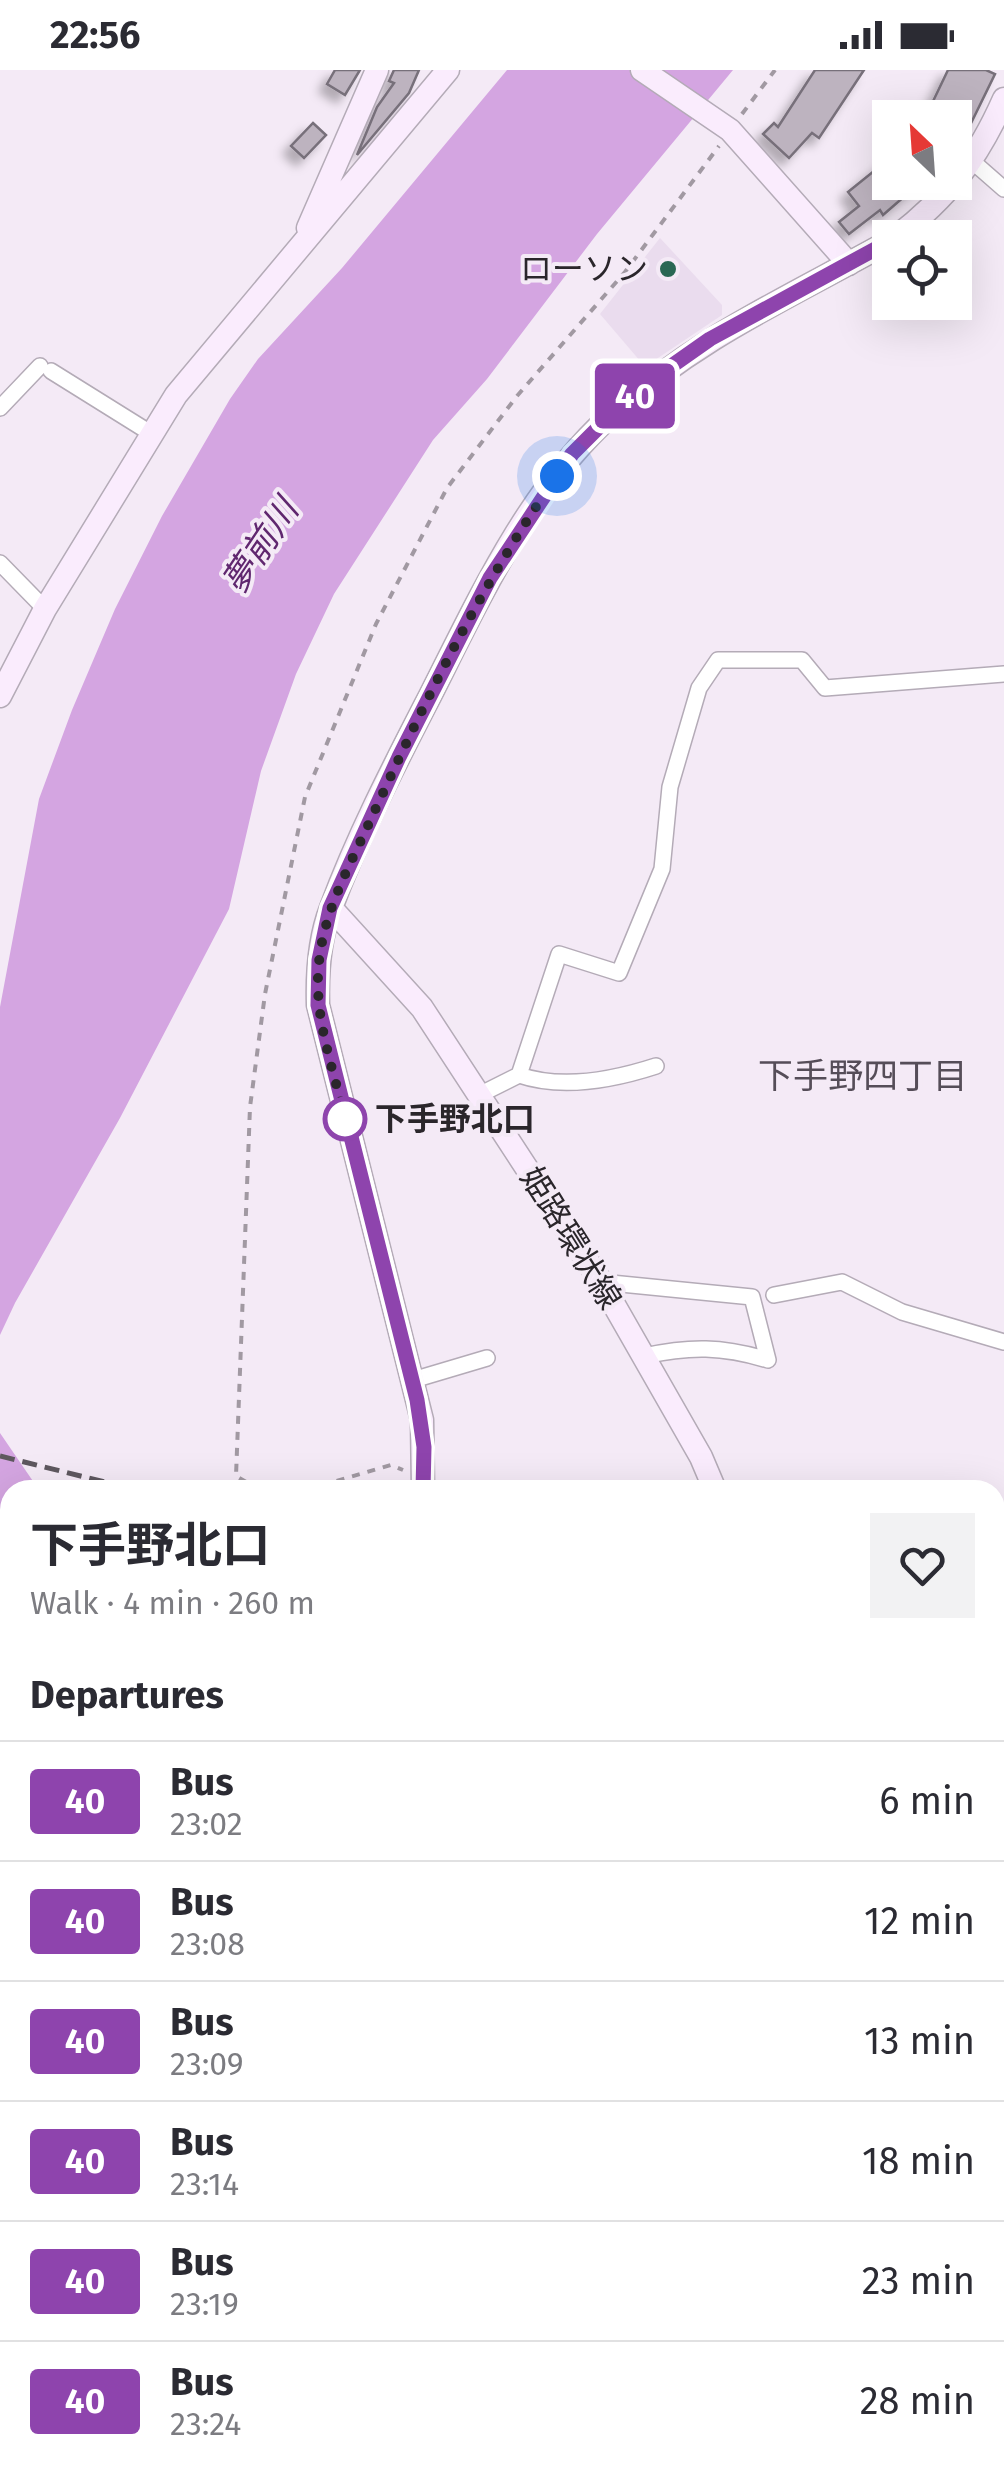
<!DOCTYPE html>
<html lang="en">
<head>
<meta charset="utf-8">
<style>
  body { margin:0; font-family:"Fira Sans","Noto Sans JP",sans-serif; background:#f2f2f3; color:#2b2b33; height:100vh; display:flex; flex-direction:column; font-size:38px; white-space:nowrap }
  * { box-sizing:border-box; margin:0 }
  p { font-size:32px; color:#7c7c81 }
  .icon { flex:none; width:55px; height:55px; fill:none; stroke:currentColor; stroke-width:2; stroke-linecap:round; stroke-linejoin:round }
  .map { position:relative; flex:1; overflow:hidden }
  .drawer { position:absolute; left:0px; top:1410px; width:1005px; height:1000px; display:flex; flex-direction:column; background:#fff; border-radius:30px 30px 0 0; box-shadow:0 10px 40px #0002 }
  .drawer>* { flex:none }
  .badge { padding:0 20px; border-radius:8px; font-size:35px; line-height:65px }
  .needle { width:65px; rotate:335deg }
  .controls { position:absolute; left:872px; top:30px; display:grid; gap:20px }
  .controls a { display:grid; place-items:center; width:100px; height:100px; border-radius:0px; background:#fff; box-shadow:0 10px 40px #0002; font-size:50px }
  .you { position:absolute; width:50px; height:50px; margin:-25px; border:8px solid #fff; border-radius:50%; background:#1a73e8; box-shadow:0 0 0 15px #1a73e833 }
  .map>.badge { position:absolute; translate:-50% -50%; box-shadow:0 0 0 5px #fff }
  h2 { padding:0 30px; font-size:38px; line-height:90px }
  .round { display:grid; place-items:center; flex:none; width:105px; height:105px; border-radius:0px; background:#f2f2f3 }
  .head { display:flex; align-items:center; justify-content:space-between; height:170px; padding:0 30px }
  h1 { font-size:48px; font-weight:700; line-height:75px }
  ul { padding:0; list-style:none }
  li { display:flex; align-items:center; gap:30px; height:120px; padding:0 30px; border-top:2px solid #e1e1e2 }
  li div { flex:1 }
  li b { display:block; font-size:38px }
  li em { font-style:normal }
  li .badge { min-width:110px; font-weight:700; text-align:center }
  .status { display:flex; justify-content:space-between; align-items:center; height:70px; padding:0 50px; background:#fff; direction:ltr }
  .status svg { height:28px; fill:currentColor }
  .map>svg:first-child { display:block }
</style>
</head>
<body>
<div class="status"><b>22:56</b><svg viewBox="0 0 49 12"><path d="M0 12V9h3v3zM5 12V6h3v6zM10 12V3h3v9zM15 12V0h3v12zM26 1h20v11H26zM47 4h2v5h-2z"/></svg></div>
<div class="map">
<svg width="1004" height="2410" viewBox="0 0 1004 2410">
  <defs>
    <filter id="shadow"><feDropShadow dx="-8" dy="8" stdDeviation="5" flood-color="#0004"/></filter>
  </defs>
  <rect width="100%" height="100%" fill="#f4eaf6"/>
  <path fill="#eadcee" d="M 660,168 L 722,235 L 722,245 L 652,292 L 641,292 L 600,244 Z"/>
  <path fill="#d4a5e1" d="M 507,0 L 733,0 L 597,164 L 487,309 L 433,370 L 334,524 L 296,604 L 261,701 L 229,839 L 120,1048 L 15,1233 L 0,1265 L 0,937 L 39,729 L 72,640 L 115,539 L 162,446 L 230,329 L 258,289 L 342,198 Z
    M 0,1363 L 39,1420 L 10,1420 L 10,1981 L 0,1926 Z
    M 102,2400 L 311,2400 L 314,2410 L 104,2410 Z"/>
  <path fill="#bdb3bf" stroke="#776f7a" stroke-width="2.5" filter="url(#shadow)" d="M 335,0 L 360,0 L 345,25 L 327,14 Z
    M 394,0 L 419,0 L 409,23 L 357,85 L 377,37 L 394,13 L 389,11 Z
    M 815,0 L 864,0 L 819,68 L 812,63 L 789,88 L 763,64 L 774,53 L 778,57 Z
    M 948,0 L 986,0 L 995,4 L 955,86 L 955,48 L 925,48 Z
    M 313,53 L 326,65 L 304,88 L 291,76 Z
    M 890,88 L 890,112 L 921,112 L 883,145 L 880,140 L 849,164 L 839,152 L 859,136 L 848,122 Z"/>
  <g fill="none" stroke-linecap="round" stroke-linejoin="round">
    <g stroke="#b4abb7" stroke-width="18">
      <path id="street" d="M 972,91 L 1004,119
        M 51,301 L 152,364
        M 0,338 L 40,296
        M 0,493 L 45,539
        M 519,1005 C 563,1020 613,1010 656,996
        M 479,1025 L 519,1005 L 559,884 L 619,903 L 662,799 L 670,717 L 699,618 L 718,590 L 802,590 L 825,618 L 1004,604
        M 601,1212 L 752,1227 L 768,1290 C 722,1276 690,1276 644,1286
        M 774,1225 L 842,1212 L 902,1242 L 1004,1272
        M 413,1310 L 487,1288
        M 995,1866 L 1004,1870
        M 0,2341 L 6,2339
        M 877,2400 L 883,2410"/>
    </g>
    <g stroke="#b4abb7" stroke-width="25">
      <path id="secondary" d="M 642,0 L 730,60 L 849,194
        M 308,158 L 377,0
        M 895,168 C 948,127 977,90 1004,29
        M 0,626 L 45,539 L 176,325 L 448,0
        M 331,838 L 422,938 L 601,1212 L 701,1387 L 715,1420
        M 423,1420 L 422,1350 L 318,935 C 317,902 319,869 331,838 C 358,765 395,694 430,626 C 479,529 528,421 609,347 C 697,267 788,228 890,171
        M 531,2400 L 533,2410
        M 915,2400 L 916,2410"/>
    </g>
    <path stroke="#a199a2" stroke-width="4" stroke-dasharray="8 8" stroke-linecap="butt" d="M 742,44 L 775,0
      M 260,1420 L 236,1406 L 250,1037 L 265,924 L 305,727 L 376,554 L 447,418 L 517,326 L 625,202 L 719,76
      M 306,1420 L 391,1395 L 403,1400
      M 21,2400 L 24,2410
      M 386,2400 L 389,2410"/>
    <use href="#street" stroke="#fff" stroke-width="15"/>
    <use href="#secondary" stroke="#faecfd" stroke-width="22"/>
    <path stroke="#5e585f" stroke-width="5" stroke-dasharray="15 8" stroke-linecap="butt" d="M 0,1386 L 137,1420
      M 995,1633 L 1004,1635"/>
  </g>
  <g fill="none" stroke-linecap="round" stroke-linejoin="round">
    <g stroke="#fff" stroke-width="22">
      <path id="line" d="M 423,1420 L 424,1377 L 417,1330 L 318,935 L 319,890 L 330,838 L 399,687 L 490,508 L 572,384 L 608,348 L 663,302 L 710,269 L 890,171"/>
    </g>
    <use href="#line" stroke="#8e44ad" stroke-width="15"/>
    <path stroke="#2a262b" stroke-width="10" stroke-dasharray="0 18" d="M 345,1049 C 333,997 313,946 319,892 C 324,841 350,795 371,749 C 425,631 482,513 557,406"/>
  </g>
  <circle fill="#2a6854" stroke="#f4eaf6" stroke-width="4" cx="668" cy="199" r="10"/>
  <circle fill="#fff" stroke="#8e44ad" stroke-width="5" cx="345" cy="1049" r="20"/>
  <g text-anchor="middle" dominant-baseline="central" stroke-width="8" stroke-linejoin="round" paint-order="stroke">
    <g font-size="32" fill="#2a262b" stroke="#f4eaf6" text-anchor="end">
      <text x="648" y="199">ローソン</text>
    </g>
    <g font-size="32" font-weight="bold" fill="#2a262b" stroke="#f4eaf6" text-anchor="start">
      <text x="375" y="1049">下手野北口</text>
    </g>
    <g font-size="32" fill="#2a262b" stroke="#f4eaf6">
      <text transform="translate(571 1168) rotate(58)">姫路環状線</text>
    </g>
    <g font-size="35" font-style="italic" fill="#60276f" stroke="#f4eaf6">
      <text transform="translate(260 476) rotate(-56)">夢前川</text>
    </g>
    <g font-size="35" fill="#554d58" stroke="#f4eaf6">
      <text x="863" y="1006">下手野四丁目</text>
    </g>
  </g>
</svg>
<div class="controls">
<a><svg class="needle" viewBox="-14 -14 28 28"><path d="M0-13l5 13h-10z" fill="#e53935"/><path d="M0 13l5-13h-10z" fill="#7c7c81"/></svg></a>
<a><svg class="icon" aria-label="locate" viewBox="0 0 24 24"><circle cx="12" cy="12" r="6"/><path d="M12 2v4M12 18v4M2 12h4M18 12h4"/></svg></a>
</div>
<div class="you" style="left:557px;top:406px"></div>
<b class="badge" style="left:635px;top:326px;background:#8e44ad;color:#fff">40</b>
<section class="drawer">
<div class="head"><div><h1>下手野北口</h1><p>Walk · 4 min · 260 m</p></div><a class="round"><svg class="icon" aria-label="heart" viewBox="0 0 24 24"><path d="M12 20l-8-8c-3-5 5-10 8-4 3-6 11-1 8 4z"/></svg></a></div>
<h2>Departures</h2>
<ul>
<li><span class="badge" style="background:#8e44ad;color:#fff">40</span><div><b>Bus</b><p>23:02</p></div><em>6 min</em></li>
<li><span class="badge" style="background:#8e44ad;color:#fff">40</span><div><b>Bus</b><p>23:08</p></div><em>12 min</em></li>
<li><span class="badge" style="background:#8e44ad;color:#fff">40</span><div><b>Bus</b><p>23:09</p></div><em>13 min</em></li>
<li><span class="badge" style="background:#8e44ad;color:#fff">40</span><div><b>Bus</b><p>23:14</p></div><em>18 min</em></li>
<li><span class="badge" style="background:#8e44ad;color:#fff">40</span><div><b>Bus</b><p>23:19</p></div><em>23 min</em></li>
<li><span class="badge" style="background:#8e44ad;color:#fff">40</span><div><b>Bus</b><p>23:24</p></div><em>28 min</em></li>
</ul>
</section>
</div>
</body>
</html>
